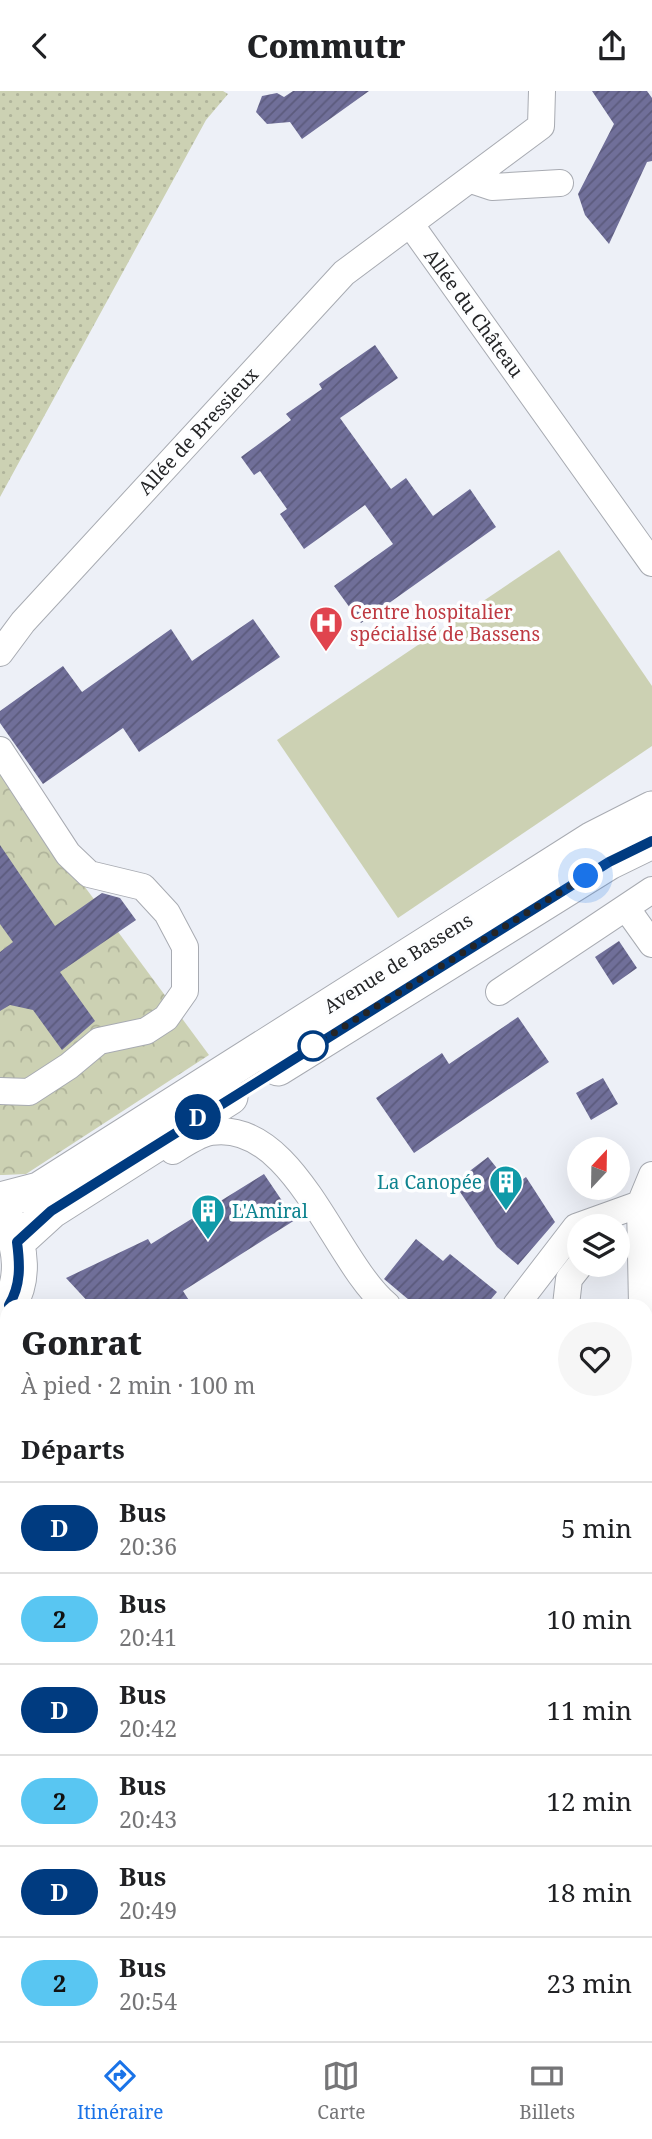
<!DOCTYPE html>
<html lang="fr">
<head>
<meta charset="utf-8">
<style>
  body { margin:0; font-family:"Noto Serif",serif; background:#f6f6f6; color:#202124; height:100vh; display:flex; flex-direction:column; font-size:26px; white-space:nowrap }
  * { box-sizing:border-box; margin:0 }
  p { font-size:23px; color:#757577 }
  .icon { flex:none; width:38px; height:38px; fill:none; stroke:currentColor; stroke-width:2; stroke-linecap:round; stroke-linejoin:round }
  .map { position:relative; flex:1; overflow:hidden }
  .side { position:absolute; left:0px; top:1208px; width:653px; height:744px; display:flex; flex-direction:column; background:#fff; border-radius:21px 21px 0 0; box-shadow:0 7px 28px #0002 }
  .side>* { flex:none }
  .badge { padding:0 14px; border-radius:23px; font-size:24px; line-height:46px }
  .needle { width:46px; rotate:22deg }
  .tools { position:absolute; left:567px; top:1046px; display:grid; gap:14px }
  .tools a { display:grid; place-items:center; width:63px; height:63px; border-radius:50%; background:#fff; box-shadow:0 7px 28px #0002; font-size:35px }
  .you { position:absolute; width:35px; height:35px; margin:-18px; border:5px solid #fff; border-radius:50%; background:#1a73e8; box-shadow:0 0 0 10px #1a73e833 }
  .map>.badge { position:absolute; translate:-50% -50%; box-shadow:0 0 0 4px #fff }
  h2 { padding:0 21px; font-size:26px; line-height:63px }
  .round { display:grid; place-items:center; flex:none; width:74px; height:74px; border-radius:37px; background:#f6f6f6 }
  .overview { display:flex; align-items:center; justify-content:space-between; height:119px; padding:0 21px }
  h1 { font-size:33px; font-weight:800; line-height:52px }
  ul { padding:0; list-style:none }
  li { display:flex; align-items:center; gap:21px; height:91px; padding:0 21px; border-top:2px solid #e0e0e0 }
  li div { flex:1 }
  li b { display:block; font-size:26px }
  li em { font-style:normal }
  li .badge { min-width:77px; font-weight:700; text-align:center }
  header { display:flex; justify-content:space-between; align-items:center; height:91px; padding:0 21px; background:#fff; font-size:32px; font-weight:800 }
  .dock { display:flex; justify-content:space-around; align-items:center; height:98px; border-top:2px solid #e0e0e0; background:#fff; font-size:19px; color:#757577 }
  .dock a { display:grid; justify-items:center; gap:4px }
  .dock .selected { color:#1a73e8 }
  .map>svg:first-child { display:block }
</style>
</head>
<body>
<header><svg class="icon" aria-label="back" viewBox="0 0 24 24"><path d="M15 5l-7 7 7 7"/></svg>Commutr<svg class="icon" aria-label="share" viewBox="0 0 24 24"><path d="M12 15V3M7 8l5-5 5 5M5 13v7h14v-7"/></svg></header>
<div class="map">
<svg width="652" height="1950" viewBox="0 0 652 1950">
  <defs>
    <pattern id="grass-dots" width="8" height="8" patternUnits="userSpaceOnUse" patternTransform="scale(1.75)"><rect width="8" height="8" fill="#ccd1b3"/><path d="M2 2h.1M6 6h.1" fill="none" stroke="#afb39a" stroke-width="1.8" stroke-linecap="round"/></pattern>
    <pattern id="forest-crowns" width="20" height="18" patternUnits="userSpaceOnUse" patternTransform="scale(1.75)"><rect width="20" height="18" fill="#ccd1b3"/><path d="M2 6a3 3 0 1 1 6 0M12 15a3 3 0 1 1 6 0" fill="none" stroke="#afb39a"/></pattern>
    <pattern id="building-hatch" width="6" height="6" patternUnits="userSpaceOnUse" patternTransform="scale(1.75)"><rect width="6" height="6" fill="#706f99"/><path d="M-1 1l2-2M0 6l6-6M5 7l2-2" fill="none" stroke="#5c5b7d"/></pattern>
  </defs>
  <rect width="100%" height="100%" fill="#edf0f7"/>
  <path fill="url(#grass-dots)" d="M 0,0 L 223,0 L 228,3 L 206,29 L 0,406 Z"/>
  <path fill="url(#forest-crowns)" d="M 0,681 L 209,964 L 26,1083 L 3,1084 L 0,1084 Z"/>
  <path fill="#ccd1b3" d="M 559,459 L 652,595 L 652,655 L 398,827 L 277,649 Z"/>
  <path fill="url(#building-hatch)" d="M 293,0 L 369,0 L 302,48 L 290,31 L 267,33 L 256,21 L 262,5 L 277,2 L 284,6 Z
    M 592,0 L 647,0 L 652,7 L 652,70 L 647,71 L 609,153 L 585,124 L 578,103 L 614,33 Z
    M 375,254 L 398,287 L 340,327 L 391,398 L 406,387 L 433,425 L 470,398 L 496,436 L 361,532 L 334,495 L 393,453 L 365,414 L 304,458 L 280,423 L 287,418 L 260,380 L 254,384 L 241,366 L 291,329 L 286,323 L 322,298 L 319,293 Z
    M 253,528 L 280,566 L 139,661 L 123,637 L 43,693 L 0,632 L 0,620 L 63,575 L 82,601 L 171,538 L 192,570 Z
    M 0,754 L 55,835 L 102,802 L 120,807 L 136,829 L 60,881 L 95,930 L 62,959 L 33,919 L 10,914 L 0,920 L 0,861 L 13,851 L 0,833 Z
    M 619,850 L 637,877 L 613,894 L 595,866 Z
    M 518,926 L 549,971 L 414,1062 L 376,1007 L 442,962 L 449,973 Z
    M 603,987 L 618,1013 L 591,1029 L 576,1002 Z
    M 488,1066 L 500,1081 L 507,1076 L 519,1091 L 526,1086 L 555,1131 L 518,1174 L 497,1156 L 454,1092 Z
    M 264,1083 L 295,1129 L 183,1200 L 192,1214 L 91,1214 L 66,1187 L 148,1148 L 151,1153 Z
    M 416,1148 L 443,1170 L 450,1163 L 497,1201 L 486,1214 L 415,1214 L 384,1188 Z"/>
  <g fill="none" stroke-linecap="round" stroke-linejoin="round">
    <g stroke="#a8abb2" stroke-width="28">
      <path id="minor" d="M 471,89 L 492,96 L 560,92
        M 411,134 L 652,472
        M 0,562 L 23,531 L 344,182 L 541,35 L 542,0
        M 0,659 L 68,763 L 89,783 L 143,796 L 167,822 L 185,856 L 185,900 L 166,927 L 146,940 L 99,950 L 69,975 L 29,1001 L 0,1000
        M 627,818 L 652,853
        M 499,901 L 652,799
        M 173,1060 C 184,1053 199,1043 211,1041 C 294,1028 334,1170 387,1214
        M 640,1113 L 642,1214
        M 649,1125 L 640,1113 L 652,1084
        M 516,1214 L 576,1136 L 640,1113
        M 566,1214 L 569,1188 L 580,1174
        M 646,1303 L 652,1303
        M 646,1438 L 652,1439
        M 646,1544 L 652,1545
        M 646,1901 L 652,1900
        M 394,1946 L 403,1944"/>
    </g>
    <g stroke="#a8abb2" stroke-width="37">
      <path id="major" d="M 278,977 L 609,771 L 652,750
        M 0,1109 L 39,1099 L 593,748 L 652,718
        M 8,1131 C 22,1157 24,1189 9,1214
        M 17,1151 L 51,1120 L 230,1006"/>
    </g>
    <use href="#minor" stroke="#fff" stroke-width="26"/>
    <use href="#major" stroke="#fff" stroke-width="35"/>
  </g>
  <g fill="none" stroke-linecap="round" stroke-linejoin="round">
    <g stroke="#fff" stroke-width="16">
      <path id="line" d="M 9,1214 C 21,1194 20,1174 17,1151 L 51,1120 L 609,771 L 652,750"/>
    </g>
    <use href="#line" stroke="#003b80" stroke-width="10"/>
    <path stroke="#242527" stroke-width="7" stroke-dasharray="0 12.6" d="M 313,955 L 586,785"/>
  </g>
  <defs>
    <g id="hospital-pin" transform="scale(1.75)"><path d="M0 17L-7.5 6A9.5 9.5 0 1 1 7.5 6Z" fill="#e0444e" stroke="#fdfeff"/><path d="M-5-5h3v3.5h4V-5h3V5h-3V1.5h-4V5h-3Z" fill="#fff"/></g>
    <g id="building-pin" transform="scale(1.75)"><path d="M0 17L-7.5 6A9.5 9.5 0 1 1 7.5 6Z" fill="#0f9aa8" stroke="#fdfeff"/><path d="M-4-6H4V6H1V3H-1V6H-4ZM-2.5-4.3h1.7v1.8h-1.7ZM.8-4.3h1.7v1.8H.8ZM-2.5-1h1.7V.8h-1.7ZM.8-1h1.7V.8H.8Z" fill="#fff"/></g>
  </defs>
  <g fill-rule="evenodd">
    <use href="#hospital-pin" x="326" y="532"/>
    <use href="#building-pin" x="506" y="1091"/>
    <use href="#building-pin" x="208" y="1120"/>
  </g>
  <circle fill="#fff" stroke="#003b80" stroke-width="3.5" cx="313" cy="955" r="14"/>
  <g text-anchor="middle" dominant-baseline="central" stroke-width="7" stroke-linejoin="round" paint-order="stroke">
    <g font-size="19" fill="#242527" stroke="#fdfeff">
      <text transform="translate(474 222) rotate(54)">Allée du Château</text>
      <text transform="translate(198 340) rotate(-47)">Allée de Bressieux</text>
      <text transform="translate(398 872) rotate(-32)">Avenue de Bassens</text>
    </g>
    <g font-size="19" fill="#be3a42" stroke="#fdfeff" text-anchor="start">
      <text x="350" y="521">Centre hospitalier<tspan x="350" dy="22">spécialisé de Bassens</tspan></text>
    </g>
    <g font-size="19" fill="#0d838f" stroke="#fdfeff" text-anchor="end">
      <text x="482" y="1091">La Canopée</text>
      <text x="232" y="1120" text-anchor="start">L'Amiral</text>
    </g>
  </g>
</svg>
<div class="tools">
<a><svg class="needle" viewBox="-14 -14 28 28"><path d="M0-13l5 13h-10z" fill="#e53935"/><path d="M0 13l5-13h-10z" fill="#757577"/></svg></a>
<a><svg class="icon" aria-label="layers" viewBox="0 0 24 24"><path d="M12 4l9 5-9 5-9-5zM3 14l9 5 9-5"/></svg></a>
</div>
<div class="you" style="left:586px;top:785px"></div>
<b class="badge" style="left:198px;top:1026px;background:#003b80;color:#fff">D</b>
<section class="side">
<div class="overview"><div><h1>Gonrat</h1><p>À pied · 2 min · 100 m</p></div><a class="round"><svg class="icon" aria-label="heart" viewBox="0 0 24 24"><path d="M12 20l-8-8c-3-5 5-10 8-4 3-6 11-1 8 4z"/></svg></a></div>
<h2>Départs</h2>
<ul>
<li><span class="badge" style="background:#003b80;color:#fff">D</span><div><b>Bus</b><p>20:36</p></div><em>5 min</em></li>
<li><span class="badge" style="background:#59c6f2;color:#111">2</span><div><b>Bus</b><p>20:41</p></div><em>10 min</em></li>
<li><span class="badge" style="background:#003b80;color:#fff">D</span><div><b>Bus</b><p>20:42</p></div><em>11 min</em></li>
<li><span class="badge" style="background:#59c6f2;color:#111">2</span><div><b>Bus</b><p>20:43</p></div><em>12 min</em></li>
<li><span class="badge" style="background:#003b80;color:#fff">D</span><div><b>Bus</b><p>20:49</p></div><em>18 min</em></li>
<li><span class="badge" style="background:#59c6f2;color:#111">2</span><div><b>Bus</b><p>20:54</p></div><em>23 min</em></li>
</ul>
</section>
</div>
<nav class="dock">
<a class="selected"><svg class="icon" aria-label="directions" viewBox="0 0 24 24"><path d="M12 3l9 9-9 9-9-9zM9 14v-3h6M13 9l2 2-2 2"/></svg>Itinéraire</a>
<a><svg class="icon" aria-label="map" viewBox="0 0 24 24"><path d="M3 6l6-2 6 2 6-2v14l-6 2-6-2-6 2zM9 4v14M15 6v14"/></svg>Carte</a>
<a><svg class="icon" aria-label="tickets" viewBox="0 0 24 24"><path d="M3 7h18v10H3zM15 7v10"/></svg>Billets</a>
</nav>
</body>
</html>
